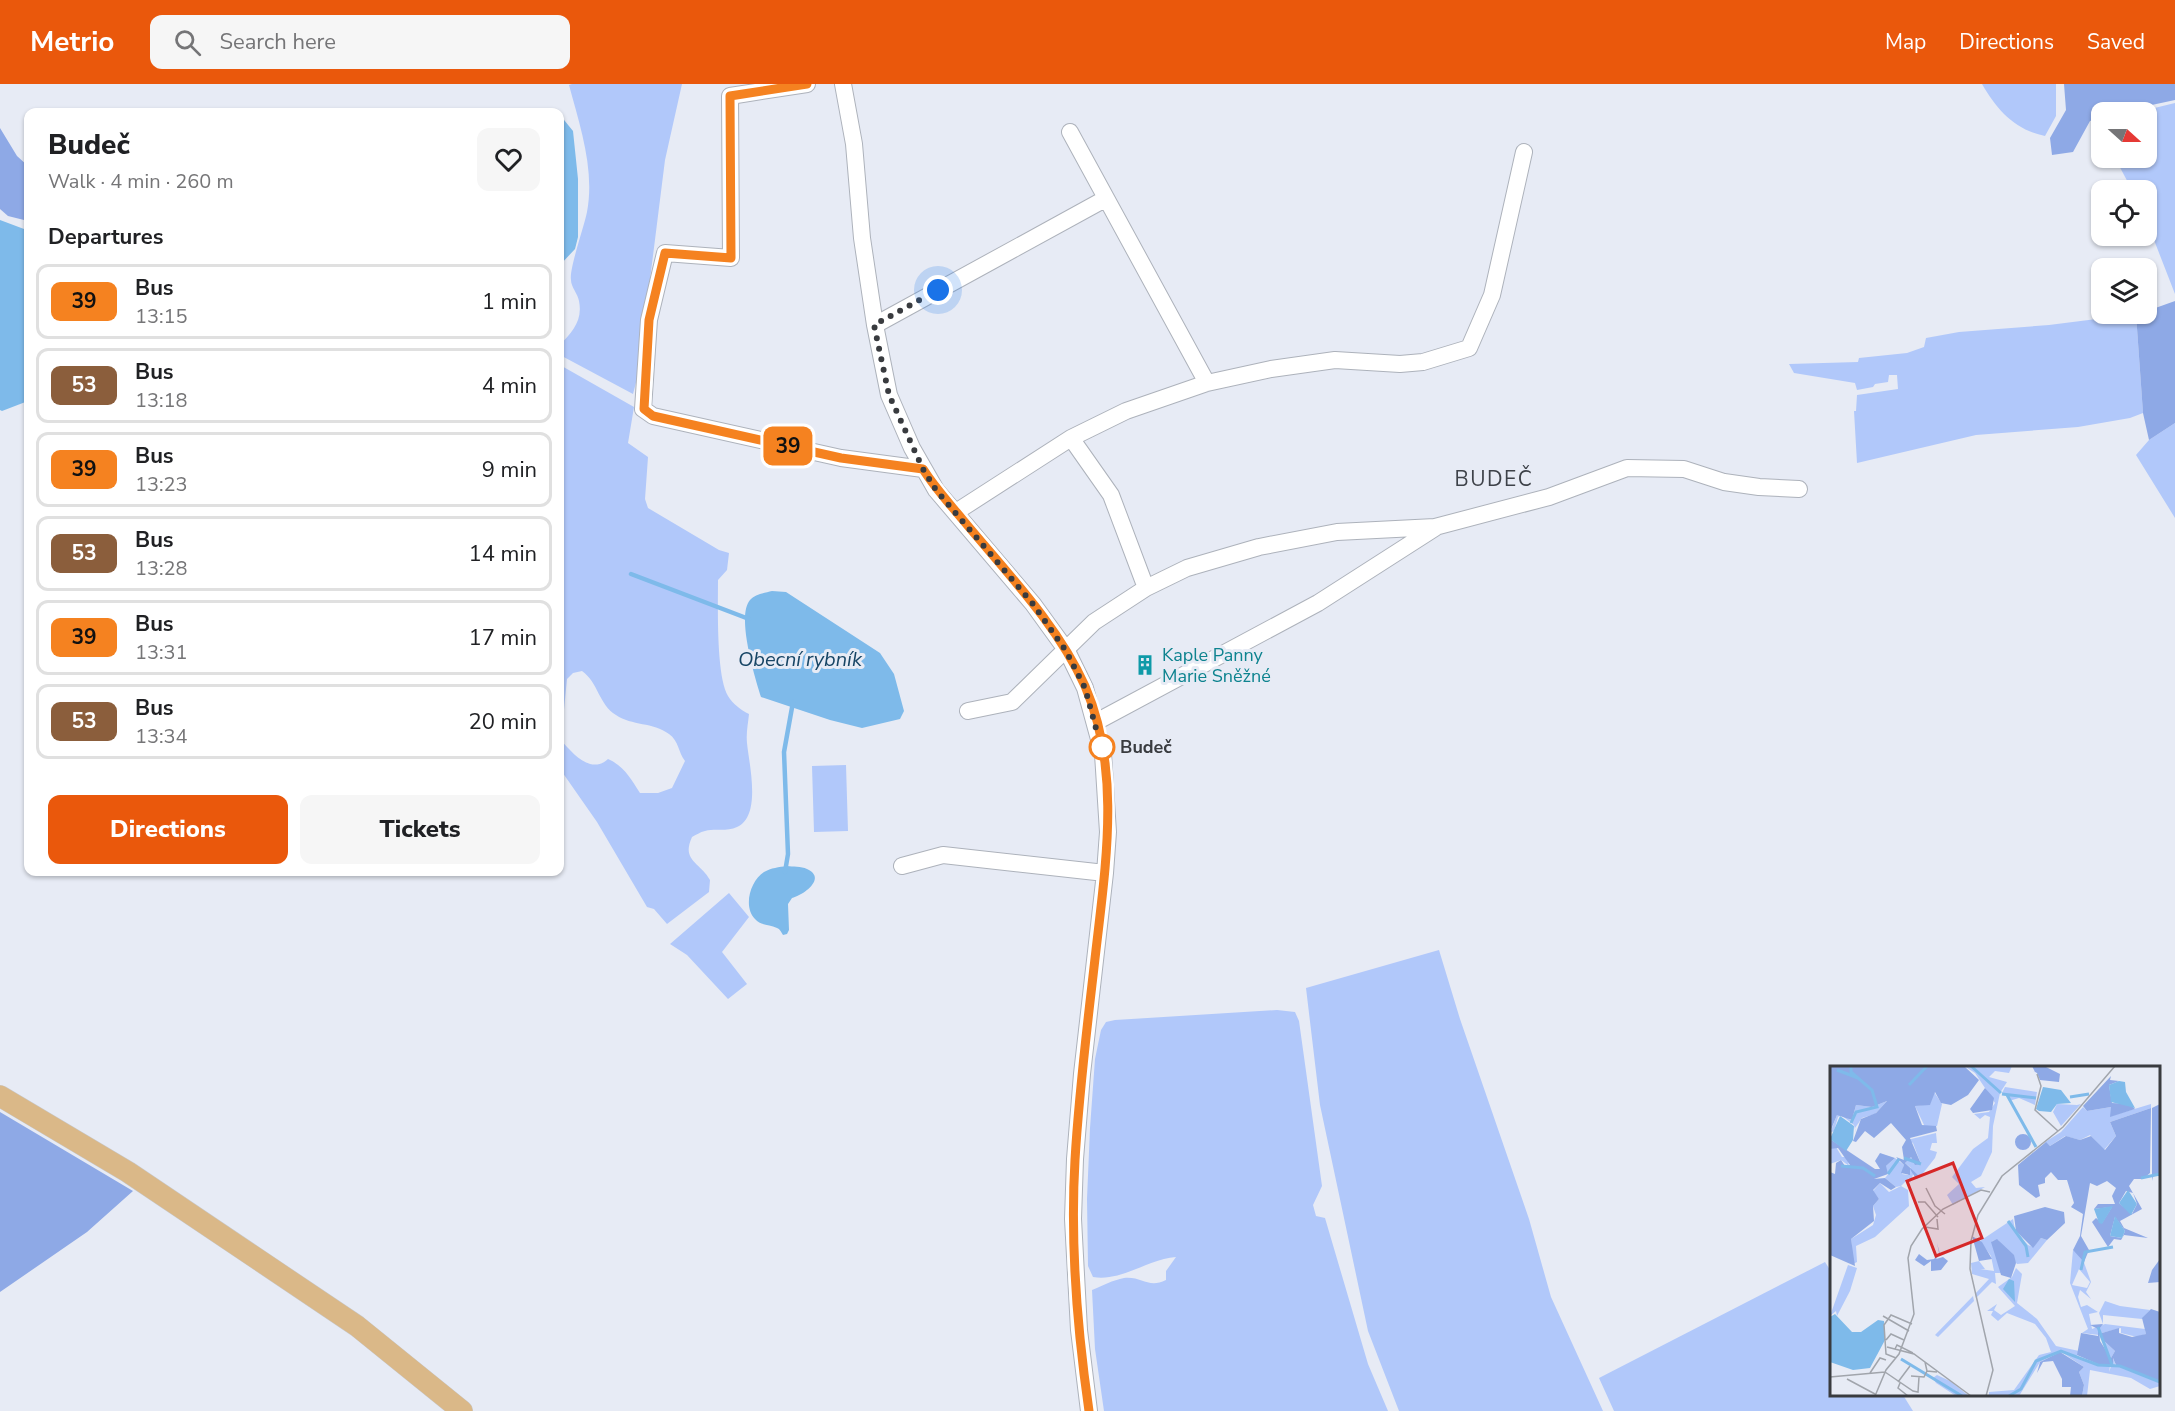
<!DOCTYPE html>
<html lang="en">
<head>
<meta charset="utf-8">
<style>
  body { margin:0; font-family:"Nunito Sans",sans-serif; background:#f6f6f6; color:#202124; height:100vh; display:flex; flex-direction:column; font-size:22px; white-space:nowrap }
  * { box-sizing:border-box; margin:0 }
  p { font-size:20px; color:#757577 }
  .icon { flex:none; width:33px; height:33px; fill:none; stroke:currentColor; stroke-width:2; stroke-linecap:round; stroke-linejoin:round }
  .map { position:relative; flex:1; overflow:hidden }
  .side { position:absolute; left:24px; top:24px; width:540px; height:768px; display:flex; flex-direction:column; background:#fff; border-radius:12px; box-shadow:0 2px 4px #0004 }
  .side>* { flex:none }
  .badge { padding:0 12px; border-radius:9px; font-size:21px; line-height:39px }
  .needle { width:39px; rotate:111deg }
  .buttons { position:absolute; left:2091px; top:18px; display:grid; gap:12px }
  .buttons a { display:grid; place-items:center; width:66px; height:66px; border-radius:12px; background:#fff; box-shadow:0 2px 4px #0004; font-size:30px }
  .you { position:absolute; width:30px; height:30px; margin:-15px; border:4px solid #fff; border-radius:50%; background:#1a73e8; box-shadow:0 0 0 9px #1a73e833 }
  .map>.badge { position:absolute; translate:-50% -50%; box-shadow:0 0 0 3px #fff }
  h2 { padding:0 24px; font-size:22px; line-height:54px }
  .round { display:grid; place-items:center; flex:none; width:63px; height:63px; border-radius:12px; background:#f6f6f6 }
  .summary { display:flex; align-items:center; justify-content:space-between; height:102px; padding:0 24px }
  h1 { font-size:28px; font-weight:800; line-height:45px }
  .primary-button { display:flex; gap:12px; margin-top:auto; padding:12px 24px }
  .primary-button a { flex:1; height:69px; border-radius:12px; background:#ea580c; color:#fff; font-size:24px; font-weight:800; line-height:69px; text-align:center }
  .primary-button a+a { background:#f6f6f6; color:#202124 }
  ul { padding:0; list-style:none }
  li { display:flex; align-items:center; gap:18px; height:75px; margin:0 12px 9px; padding:0 12px; border:3px solid #e0e0e0; border-radius:12px }
  li div { flex:1 }
  li b { display:block; font-size:22px }
  li em { font-style:normal }
  li .badge { min-width:66px; font-weight:700; text-align:center }
  header { display:flex; align-items:center; gap:36px; box-sizing:border-box; height:84px; padding:0 30px; background:#ea580c; color:#fff }
  header strong { font-size:28px }
  nav { display:flex; gap:33px; margin-inline-start:auto; font-size:21px }
  .search { width:420px; height:54px; background:#f6f6f6; display:flex; align-items:center; gap:15px; box-sizing:border-box; padding:0 21px; border-radius:12px; color:#757577; font-size:22px }
  .map>svg:first-child { display:block }
</style>
</head>
<body>
<header>
<strong>Metrio</strong>
<div class="search"><svg class="icon" aria-label="search" viewBox="0 0 24 24"><circle cx="10" cy="10" r="6"/><path d="M15 15l6 6"/></svg>Search here</div>
<nav><a>Map</a><a>Directions</a><a>Saved</a></nav>
</header>
<div class="map">
<svg width="2175" height="1327" viewBox="0 0 2175 1327">
  <rect width="100%" height="100%" fill="#e7ebf5"/>
  <path fill="#b1c8fa" fill-rule="evenodd" d="M 572,0 L 682,0 L 665,76 L 638,291 L 633,310 L 560,271 L 560,261 C 572,248 583,237 579,217 C 578,210 571,203 571,196 C 569,185 584,143 587,128 C 595,86 580,42 569,1 Z
    M 1982,0 L 2056,0 L 2056,32 L 2045,52 C 2015,46 1997,26 1982,0 Z
    M 2175,19 L 2175,210 L 2147,138 L 2146,106 L 2132,106 L 2115,74 L 2146,74 L 2146,28 L 2138,28 Z
    M 2136,230 L 2143,329 L 2130,334 L 2078,343 L 1976,351 L 1857,379 L 1854,327 L 1856,327 L 1857,311 L 1898,305 L 1897,291 L 1889,291 L 1888,298 L 1875,300 L 1873,303 L 1857,306 L 1855,299 L 1794,289 L 1789,280 L 1858,278 L 1859,274 L 1907,269 L 1924,263 L 1926,254 L 1959,248 L 2049,241 Z
    M 560,281 L 634,323 L 628,359 L 648,373 L 645,415 L 648,424 L 719,466 L 729,469 L 727,486 L 718,496 C 718,522 716,592 728,612 C 733,620 741,626 749,630 C 748,640 746,649 747,659 C 749,680 762,732 737,743 C 727,748 715,744 705,747 C 700,748 696,751 692,753 C 681,777 700,778 710,796 L 709,808 L 667,840 L 654,825 L 647,823 L 597,738 L 560,685 ZM 582,587 C 598,598 599,621 616,631 C 632,642 653,638 669,650 C 679,657 678,668 685,677 L 672,704 L 658,709 L 640,709 C 631,695 624,682 608,675 C 591,691 572,669 561,656 L 567,595 L 573,589 Z
    M 2175,339 L 2175,434 L 2136,371 L 2149,356 Z
    M 846,681 L 848,747 L 814,748 L 812,682 Z
    M 729,809 L 749,833 L 722,868 L 747,900 L 728,915 L 687,871 L 670,860 Z
    M 1439,866 L 1460,935 L 1529,1135 L 1551,1213 L 1603,1327 L 1399,1327 L 1368,1247 L 1320,1021 L 1306,904 Z
    M 1277,926 L 1295,928 L 1299,937 L 1322,1102 L 1313,1121 L 1316,1132 L 1325,1134 L 1368,1280 L 1388,1327 L 1104,1327 L 1095,1265 L 1092,1206 C 1102,1202 1113,1196 1124,1194 C 1142,1192 1148,1205 1166,1196 L 1166,1187 L 1176,1173 C 1148,1175 1121,1198 1093,1193 L 1088,1182 L 1087,1115 L 1090,1044 L 1095,975 L 1101,946 L 1106,938 L 1115,936 Z
    M 1825,1178 L 1832,1189 L 1832,1310 L 1903,1311 L 1913,1327 L 1614,1327 L 1599,1294 Z"/>
  <path fill="#8ea9e6" d="M 2064,0 L 2175,0 L 2175,16 L 2119,28 L 2102,28 L 2101,34 L 2090,37 L 2073,68 L 2052,71 L 2050,54 L 2066,26 Z
    M 0,44 L 17,72 L 28,82 L 28,137 L 8,132 L 0,125 Z
    M 2175,217 L 2175,339 L 2149,356 L 2143,329 L 2136,230 L 2146,230 L 2147,227 Z
    M 0,1028 L 133,1107 L 87,1148 L 0,1208 Z"/>
  <path fill="#7ebaea" d="M 560,31 L 573,47 L 578,95 L 578,153 L 575,165 L 560,181 Z
    M 0,136 L 24,145 L 28,145 L 28,317 L 2,327 L 0,326 Z
    M 772,507 L 786,508 L 880,569 L 894,590 L 904,627 L 900,635 L 862,644 L 830,636 L 761,613 C 755,594 736,532 750,516 C 755,510 765,509 772,507 Z
    M 787,782 C 793,783 801,782 807,785 C 827,794 804,811 792,814 L 788,820 L 789,846 L 787,850 L 783,851 C 781,848 780,845 777,844 C 769,840 761,842 755,835 C 743,823 750,797 764,788 C 771,784 779,783 787,782 Z"/>
  <g fill="none" stroke-linecap="round" stroke-linejoin="round">
    <path stroke="#7ebaea" stroke-width="4.5" d="M 631,490 L 749,535
      M 785,788 L 788,770 L 784,668 L 793,618"/>
    <g stroke="#adb2bb" stroke-width="18">
      <path id="minor" d="M 807,0 L 730,12 L 731,174 L 665,169 L 649,236 L 643,325 L 653,332 L 841,374 L 923,385
        M 843,0 L 854,60 L 862,154 L 875,241 L 889,311 L 912,364 L 936,406 L 1033,520 L 1067,567 L 1085,604 L 1103,670 L 1108,748 L 1105,789 L 1082,990 L 1075,1075 L 1073,1135 L 1079,1246 L 1089,1327
        M 1070,48 L 1207,299
        M 875,241 L 1105,115
        M 1071,354 L 1111,411 L 1146,504
        M 956,428 L 1071,354 L 1126,327 L 1207,299 L 1271,285 L 1335,276 L 1400,280 L 1423,278 L 1469,264 L 1492,211 L 1524,68
        M 968,627 L 1012,618 L 1094,538 L 1146,504 L 1187,484 L 1259,463 L 1337,448 L 1435,443 L 1549,413 L 1627,384 L 1684,385 L 1724,398 L 1759,403 L 1799,405
        M 1096,638 L 1318,519 L 1435,444
        M 902,782 L 943,771 L 1105,789"/>
    </g>
    <g stroke="#c8c8c9" stroke-width="22">
      <path id="major" d="M 0,1012 L 128,1088 L 357,1242 L 462,1327"/>
    </g>
    <use href="#minor" stroke="#fff" stroke-width="16"/>
    <use href="#major" stroke="#dab888" stroke-width="21"/>
  </g>
  <g fill="none" stroke-linecap="round" stroke-linejoin="round">
    <g stroke="#fff" stroke-width="14">
      <path id="line" d="M 807,0 L 730,12 L 731,174 L 665,169 L 649,236 L 644,325 L 653,332 L 841,374 L 923,385 C 935,404 949,419 963,436 C 1006,488 1057,540 1085,602 C 1121,685 1106,779 1096,866 C 1088,936 1079,1006 1075,1076 C 1070,1160 1077,1244 1089,1327"/>
    </g>
    <use href="#line" stroke="#f58220" stroke-width="9"/>
    <path stroke="#393b3f" stroke-width="6" stroke-dasharray="0 10.8" d="M 938,206 L 874,241 L 889,311 L 923,385 L 936,406 L 1033,520 L 1066,567 L 1085,604 L 1103,670 L 1102,663"/>
  </g>
  <defs>
    <g id="building-bare" transform="scale(1.62)"><path d="M-4-6H4V6H1V3H-1V6H-4ZM-2.5-4.3h1.7v1.8h-1.7ZM.8-4.3h1.7v1.8H.8ZM-2.5-1h1.7V.8h-1.7ZM.8-1h1.7V.8H.8Z" fill="#0f9aa8" stroke="#e7ebf5" stroke-width="2.5" paint-order="stroke"/></g>
  </defs>
  <g fill-rule="evenodd">
    <use href="#building-bare" x="1145" y="581"/>
  </g>
  <circle fill="#fff" stroke="#f58220" stroke-width="3" cx="1102" cy="663" r="12"/>
  <g text-anchor="middle" dominant-baseline="central" stroke-width="6" stroke-linejoin="round" paint-order="stroke">
    <g font-size="18" fill="#0d838f" stroke="#e7ebf5" text-anchor="start">
      <text x="1162" y="571">Kaple Panny<tspan x="1162" dy="21">Marie Sněžné</tspan></text>
    </g>
    <g font-size="18" font-weight="bold" fill="#393b3f" stroke="#e7ebf5" text-anchor="start">
      <text x="1120" y="663">Budeč</text>
    </g>
    <g font-size="20" font-style="italic" fill="#174565" stroke="#e7ebf5">
      <text x="800" y="575">Obecní rybník</text>
    </g>
    <g font-size="21" letter-spacing="1.5" fill="#3e4249" stroke="#e7ebf5">
      <text x="1494" y="395">BUDEČ</text>
    </g>
  </g>
  <g transform="translate(1830 982)">
    <rect width="330" height="330" fill="#e7ebf5"/>
    <path d="M 134,0 L 182,0 L 179,7 L 165,5 L 159,11 L 177,16 L 170,27 L 163,60 L 162,86 L 151,110 L 141,116 L 146,122 L 155,121 L 123,139 L 117,129 L 129,118 L 122,111 L 143,83 L 158,72 L 160,51 L 155,49 L 150,53 L 144,48 L 159,46 L 165,37 L 145,7 ZM 175,21 L 207,26 L 205,39 L 189,32 L 179,35 L 177,28 L 172,27 ZM 104,26 L 112,38 L 107,60 L 95,61 L 85,40 L 100,38 ZM 57,35 L 45,48 L 32,52 L 25,62 L 26,68 L 24,59 L 11,49 L 8,51 L 4,65 L 0,67 L 7,49 L 13,49 L 22,55 L 26,39 L 42,41 ZM 227,38 L 247,39 L 251,38 L 231,60 L 223,46 ZM 321,38 L 321,42 L 280,56 L 286,70 L 274,84 L 260,69 L 250,74 L 235,70 L 220,80 L 215,76 L 231,66 L 253,41 L 257,45 L 281,41 L 281,50 ZM 106,67 L 107,77 L 102,77 L 100,84 L 107,86 L 105,92 L 90,111 L 84,106 L 80,117 L 79,112 L 71,120 L 78,124 L 79,140 L 45,171 L 26,180 L 27,196 L 23,198 L 21,173 L 43,159 L 46,149 L 43,140 L 49,133 L 43,125 L 50,117 L 59,126 L 71,120 L 66,121 L 55,112 L 60,106 L 56,107 L 56,100 L 65,92 L 74,99 L 72,108 L 78,109 L 81,102 L 75,97 L 80,91 L 91,98 L 83,77 L 77,74 ZM 6,81 L 12,91 L 17,91 L 19,100 L 11,94 L 0,98 L 0,83 ZM 183,153 L 185,164 L 198,179 L 203,181 L 211,172 L 217,174 L 198,197 L 187,198 L 168,174 L 162,175 L 171,207 L 165,207 L 166,218 L 162,216 L 146,232 L 145,228 L 159,213 L 142,208 L 141,197 L 149,195 L 155,203 L 150,203 L 164,205 L 161,190 L 150,175 ZM 243,184 L 252,191 L 261,216 L 256,226 L 261,233 L 250,224 L 248,231 L 251,241 L 257,239 L 268,246 L 259,248 L 262,263 L 275,258 L 315,263 L 316,268 L 307,271 L 291,267 L 291,262 L 272,267 L 272,273 L 285,285 L 281,292 L 269,269 L 252,267 L 258,263 L 240,217 ZM 249,203 L 260,216 L 257,222 L 242,219 ZM 18,199 L 27,202 L 20,225 L 7,250 L 6,245 L 0,250 ZM 186,202 L 192,208 L 187,237 L 207,253 L 226,280 L 249,285 L 247,290 L 266,298 L 280,300 L 279,306 L 284,292 L 285,299 L 330,316 L 330,320 L 320,323 L 301,312 L 260,304 L 257,330 L 252,330 L 254,319 L 249,306 L 254,301 L 230,285 L 210,296 L 189,330 L 159,330 L 159,326 L 184,324 L 209,289 L 221,286 L 216,272 L 205,258 L 177,247 L 168,255 L 161,249 L 163,245 L 157,245 L 167,238 L 164,244 L 171,249 L 185,240 L 168,221 L 182,211 ZM 143,230 L 144,235 L 108,271 L 105,269 ZM 275,235 L 290,240 L 320,244 L 312,253 L 273,249 L 273,258 L 269,247 ZM 107,309 L 120,315 L 139,330 L 126,330 L 106,317 L 103,312 Z" fill="#b1c8fa" fill-rule="evenodd"/>
    <path d="M 0,0 L 134,0 L 149,14 L 138,29 L 121,39 L 111,37 L 105,26 L 100,39 L 85,40 L 92,59 L 106,60 L 107,65 L 80,72 L 91,98 L 85,99 L 81,91 L 75,97 L 90,111 L 86,113 L 80,103 L 80,109 L 71,107 L 74,99 L 66,91 L 74,94 L 72,81 L 76,74 L 61,57 L 44,72 L 35,65 L 26,76 L 23,75 L 31,53 L 46,47 L 57,35 L 42,41 L 26,39 L 22,54 L 7,49 L 0,66 ZM 194,0 L 205,6 L 202,0 L 214,0 L 230,8 L 229,16 L 210,14 L 207,7 ZM 281,10 L 280,14 L 289,15 L 279,19 L 282,37 L 300,38 L 305,43 L 280,51 L 281,41 L 257,45 L 253,40 ZM 155,22 L 164,32 L 162,44 L 143,47 L 140,43 ZM 330,38 L 330,110 L 323,110 L 322,115 L 322,42 ZM 321,42 L 320,107 L 313,113 L 304,113 L 299,120 L 312,143 L 290,155 L 294,162 L 318,172 L 294,169 L 291,174 L 284,173 L 278,181 L 262,156 L 266,152 L 272,157 L 282,141 L 264,143 L 268,138 L 285,138 L 282,130 L 286,122 L 277,115 L 267,120 L 260,117 L 251,170 L 259,184 L 254,196 L 243,184 L 250,170 L 253,148 L 241,141 L 244,137 L 237,114 L 228,114 L 221,106 L 215,112 L 215,117 L 208,119 L 210,130 L 206,132 L 189,119 L 188,99 L 216,76 L 220,80 L 236,70 L 250,74 L 261,70 L 275,84 L 286,70 L 280,56 ZM 296,125 L 303,127 L 307,138 L 302,148 L 289,137 ZM 285,151 L 295,165 L 292,172 L 280,170 ZM185 76a8 8 0 1 1 16 0a8 8 0 1 1-16 0ZM 0,73 L 45,103 L 50,103 L 45,95 L 50,87 L 65,92 L 56,100 L 58,108 L 44,113 L 55,112 L 66,121 L 61,124 L 50,117 L 43,124 L 49,133 L 43,140 L 44,155 L 21,173 L 25,200 L 0,189 L 0,106 L 5,108 L 6,97 L 11,94 L 15,100 L 20,99 L 8,82 L 0,83 ZM 215,141 L 234,146 L 235,157 L 217,174 L 211,172 L 203,182 L 186,165 L 184,150 ZM 142,170 L 152,176 L 162,193 L 149,195 ZM 167,173 L 184,189 L 186,197 L 181,212 L 171,209 L 161,176 ZM 107,177 L 110,188 L 106,193 L 113,191 L 118,195 L 111,204 L 101,205 L 101,195 L 94,200 L 85,194 L 89,188 L 97,194 L 104,193 L 109,187 ZM 330,193 L 330,216 L 318,217 L 322,204 ZM 321,243 L 330,246 L 330,315 L 286,299 L 283,292 L 283,299 L 270,299 L 247,289 L 251,267 L 268,270 L 268,263 L 260,259 L 273,258 L 269,263 L 270,275 L 281,292 L 285,285 L 272,273 L 272,267 L 289,262 L 289,267 L 302,271 L 316,268 L 312,252 ZM 230,286 L 254,301 L 249,306 L 254,319 L 252,330 L 240,330 L 241,321 L 232,321 L 232,313 L 223,295 L 213,296 L 207,307 L 210,296 Z" fill="#8ea9e6" fill-rule="evenodd"/>
    <path d="M 289,15 L 295,16 L 296,26 L 305,42 L 281,36 L 279,19 ZM 213,21 L 231,24 L 241,37 L 227,38 L 221,46 L 209,45 L 206,43 ZM 10,50 L 24,60 L 23,74 L 16,85 L 0,73 ZM 298,124 L 307,138 L 301,149 L 289,137 ZM 283,140 L 272,158 L 269,157 L 264,143 ZM 285,150 L 295,165 L 292,172 L 280,170 ZM 179,213 L 184,215 L 185,236 L 173,223 ZM 5,248 L 22,266 L 31,266 L 48,254 L 54,255 L 55,274 L 40,302 L 23,304 L 0,296 L 0,251 Z" fill="#7ebaea"/>
    <path fill="none" stroke="#7ebaea" stroke-width="3" d="M 141,0 L 171,27M 7,4 L 28,12M 79,19 L 97,0M 172,28 L 206,32M 177,29 L 206,81M 240,31 L 259,28M 21,57 L 26,46 L 47,41 L 42,24 L 21,6 L 21,1M 74,92 L 91,98M 11,100 L 33,102 L 45,110M 58,108 L 69,93M 311,112 L 330,108M 178,155 L 196,180 L 198,191M 251,204 L 255,186 L 283,181M 268,261 L 282,299M 71,293 L 132,330M 179,330 L 191,323 L 206,295 L 231,285 L 268,299 L 290,300 L 330,316"/>
    <path fill="none" stroke="#a1a5ac" stroke-width="1.5" d="M 207,8 L 211,20 L 205,44 L 228,65M 96,122 L 105,140 L 115,148M 88,136 L 95,136 L 108,151M 95,161 L 108,163 L 107,153M 53,250 L 79,265M 56,274 L 61,268 L 74,274M 57,281 L 84,288 L 141,330M 65,283 L 67,279 L 83,287M 66,292 L 56,288 L 54,259 L 61,249 L 82,258M 95,296 L 97,305 L 107,306M 55,306 L 83,325 L 88,326 L 89,311M 40,307 L 50,292 L 56,294M 81,310 L 94,311 L 97,305M 0,311 L 55,306M 17,313 L 45,328M 68,316 L 80,300M 70,317 L 68,322 L 78,330M 45,330 L 56,304 L 69,288 L 84,248 L 78,192 L 81,180 L 92,163 L 113,143 L 151,124 L 160,126M 156,330 L 163,304 L 140,203 L 141,175 L 148,149 L 172,110 L 233,61 L 285,0"/>
    <path fill="#d62828" fill-opacity="0.15" stroke="#d62828" stroke-width="3" d="M 123,97 L 152,172 L 106,190 L 77,115 Z"/>
    <rect width="330" height="330" fill="none" stroke="#393b3f" stroke-width="3"/>
  </g>
</svg>
<div class="buttons">
<a><svg class="needle" viewBox="-14 -14 28 28"><path d="M0-13l5 13h-10z" fill="#e53935"/><path d="M0 13l5-13h-10z" fill="#757577"/></svg></a>
<a><svg class="icon" aria-label="locate" viewBox="0 0 24 24"><circle cx="12" cy="12" r="6"/><path d="M12 2v4M12 18v4M2 12h4M18 12h4"/></svg></a>
<a><svg class="icon" aria-label="layers" viewBox="0 0 24 24"><path d="M12 4l9 5-9 5-9-5zM3 14l9 5 9-5"/></svg></a>
</div>
<div class="you" style="left:938px;top:206px"></div>
<b class="badge" style="left:788px;top:362px;background:#f58220;color:#111">39</b>
<section class="side">
<div class="summary"><div><h1>Budeč</h1><p>Walk · 4 min · 260 m</p></div><a class="round"><svg class="icon" aria-label="heart" viewBox="0 0 24 24"><path d="M12 20l-8-8c-3-5 5-10 8-4 3-6 11-1 8 4z"/></svg></a></div>
<h2>Departures</h2>
<ul>
<li><span class="badge" style="background:#f58220;color:#111">39</span><div><b>Bus</b><p>13:15</p></div><em>1 min</em></li>
<li><span class="badge" style="background:#8b5e3c;color:#fff">53</span><div><b>Bus</b><p>13:18</p></div><em>4 min</em></li>
<li><span class="badge" style="background:#f58220;color:#111">39</span><div><b>Bus</b><p>13:23</p></div><em>9 min</em></li>
<li><span class="badge" style="background:#8b5e3c;color:#fff">53</span><div><b>Bus</b><p>13:28</p></div><em>14 min</em></li>
<li><span class="badge" style="background:#f58220;color:#111">39</span><div><b>Bus</b><p>13:31</p></div><em>17 min</em></li>
<li><span class="badge" style="background:#8b5e3c;color:#fff">53</span><div><b>Bus</b><p>13:34</p></div><em>20 min</em></li>
</ul>
<div class="primary-button"><a>Directions</a><a>Tickets</a></div>
</section>
</div>
</body>
</html>
